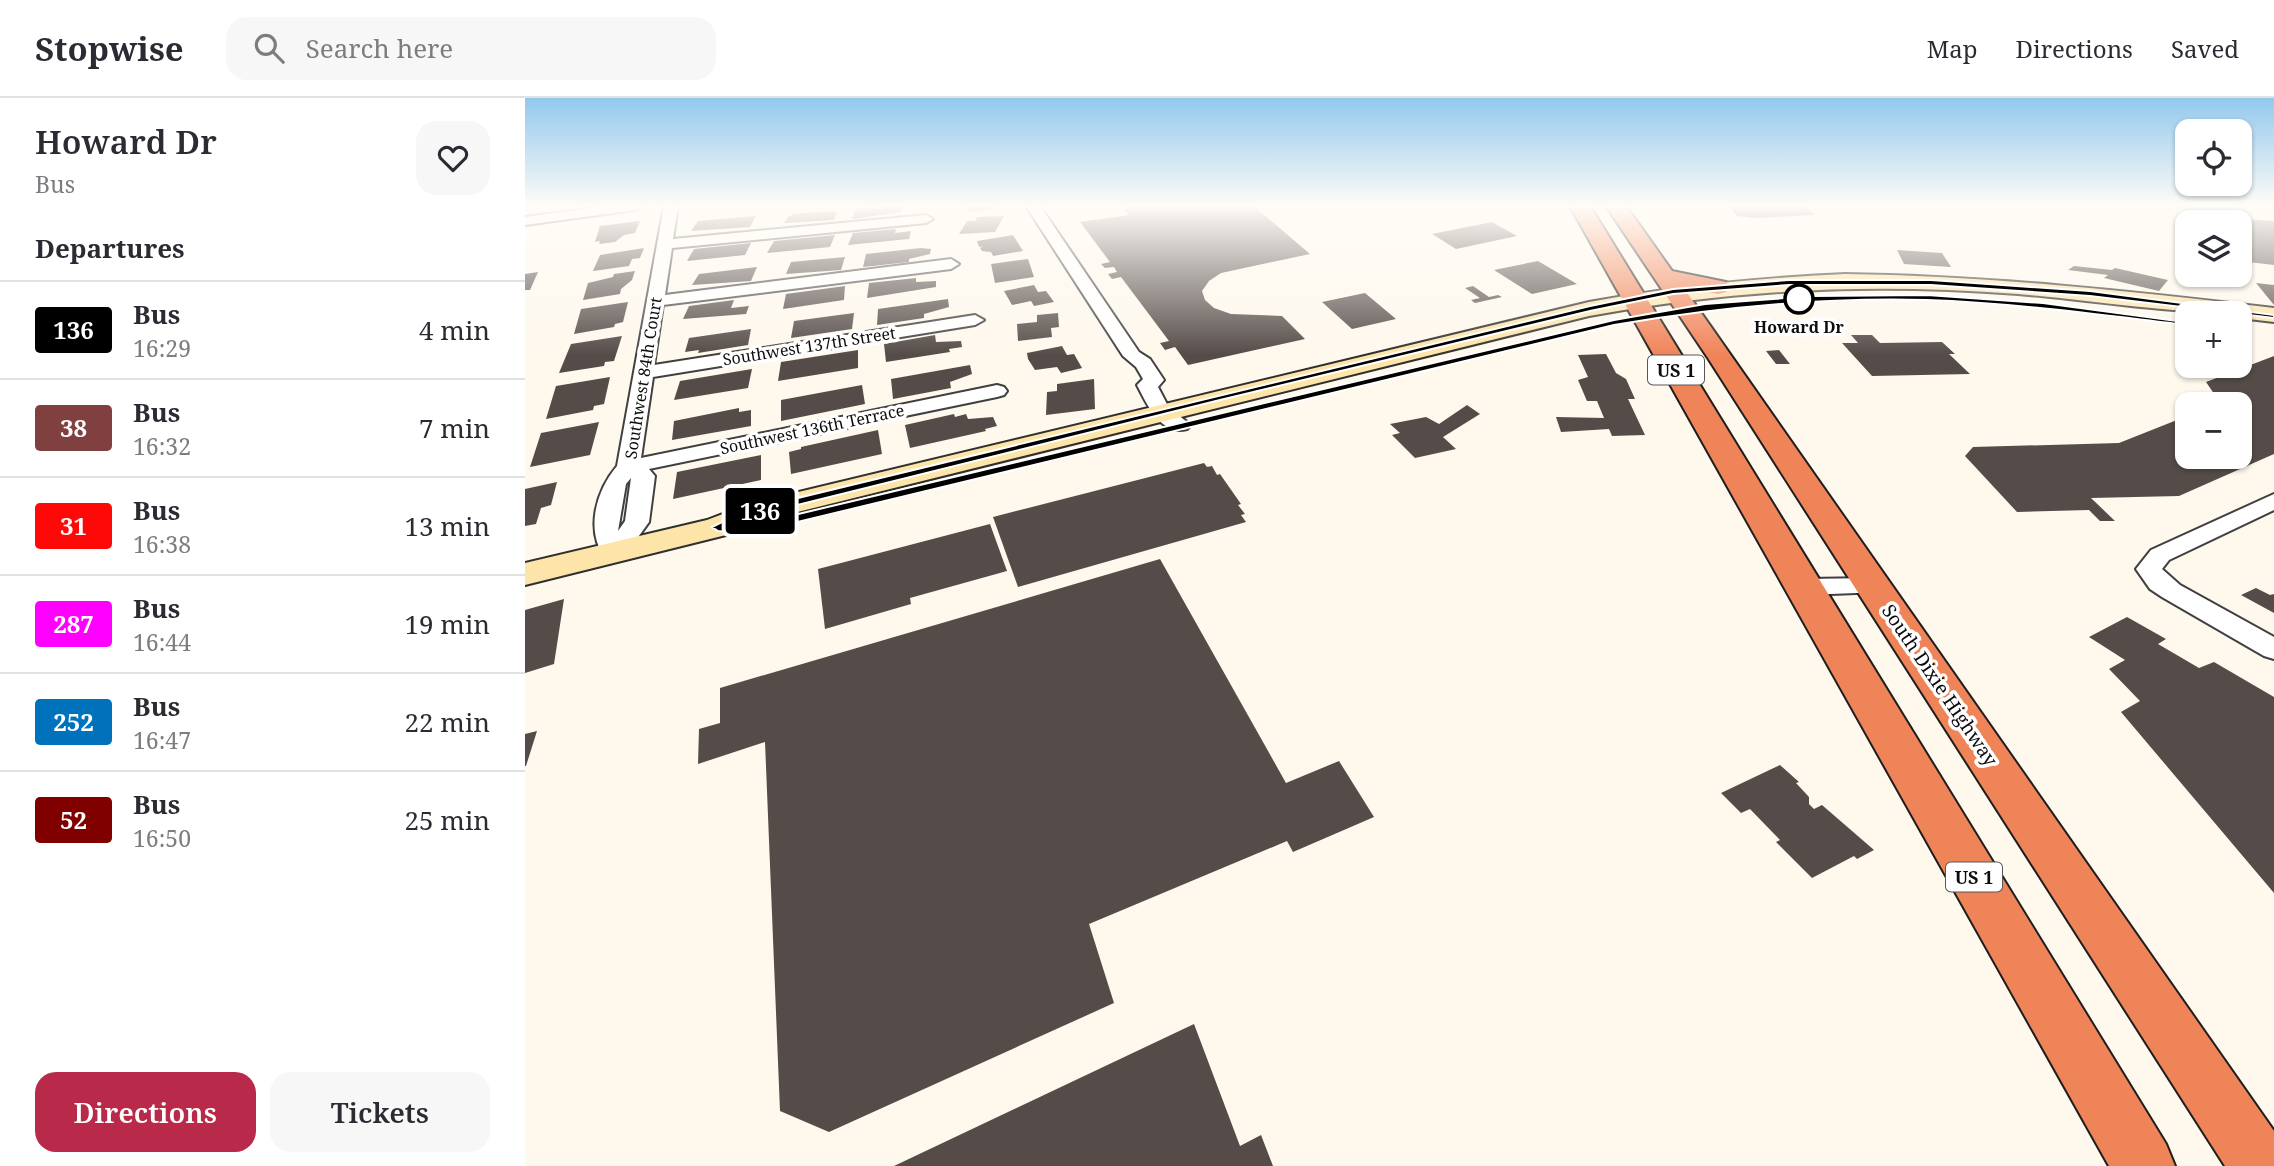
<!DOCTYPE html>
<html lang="en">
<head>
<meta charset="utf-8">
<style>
  body { margin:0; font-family:"Noto Serif",serif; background:#f7f7f7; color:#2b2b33; height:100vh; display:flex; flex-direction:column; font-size:26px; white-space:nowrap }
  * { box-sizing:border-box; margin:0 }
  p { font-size:23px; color:#7c7c81 }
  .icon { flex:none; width:38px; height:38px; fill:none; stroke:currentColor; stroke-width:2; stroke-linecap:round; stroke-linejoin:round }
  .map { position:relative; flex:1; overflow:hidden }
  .panel { display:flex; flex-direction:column; background:#fff; width:525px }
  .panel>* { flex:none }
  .badge { padding:0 14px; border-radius:5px; font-size:24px; line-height:46px }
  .tools { position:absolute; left:1650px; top:21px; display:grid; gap:14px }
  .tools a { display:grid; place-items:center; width:77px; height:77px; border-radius:14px; background:#fff; box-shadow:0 2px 5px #0004; font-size:35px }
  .map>.badge { position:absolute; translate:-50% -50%; box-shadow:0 0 0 4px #fff }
  h2 { padding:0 35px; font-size:26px; line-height:63px }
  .round { display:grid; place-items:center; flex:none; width:74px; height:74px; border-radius:21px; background:#f7f7f7 }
  .summary { display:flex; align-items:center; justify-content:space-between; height:119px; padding:0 35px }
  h1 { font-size:33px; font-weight:600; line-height:52px }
  .button { display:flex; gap:14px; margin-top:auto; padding:14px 35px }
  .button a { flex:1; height:80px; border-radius:21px; background:#b92949; color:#fff; font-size:28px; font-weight:600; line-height:80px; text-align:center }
  .button a+a { background:#f7f7f7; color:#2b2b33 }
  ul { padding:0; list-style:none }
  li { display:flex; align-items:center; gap:21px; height:98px; padding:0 35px; border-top:2px solid #e1e1e2 }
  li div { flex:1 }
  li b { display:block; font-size:26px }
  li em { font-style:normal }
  li .badge { min-width:77px; font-weight:700; text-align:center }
  header { display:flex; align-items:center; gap:42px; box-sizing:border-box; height:98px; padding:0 35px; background:#fff; border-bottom:2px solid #e1e1e2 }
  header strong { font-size:33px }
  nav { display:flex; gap:38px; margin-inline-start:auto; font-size:24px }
  .search { width:490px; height:63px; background:#f7f7f7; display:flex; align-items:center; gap:18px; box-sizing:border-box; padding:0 24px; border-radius:21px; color:#7c7c81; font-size:26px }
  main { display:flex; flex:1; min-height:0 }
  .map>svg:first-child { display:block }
</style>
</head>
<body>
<header>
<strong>Stopwise</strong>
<div class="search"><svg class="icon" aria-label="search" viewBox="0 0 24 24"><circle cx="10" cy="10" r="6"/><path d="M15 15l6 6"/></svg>Search here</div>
<nav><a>Map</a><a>Directions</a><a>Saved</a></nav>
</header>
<main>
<section class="panel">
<div class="summary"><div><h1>Howard Dr</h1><p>Bus</p></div><a class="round"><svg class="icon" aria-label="heart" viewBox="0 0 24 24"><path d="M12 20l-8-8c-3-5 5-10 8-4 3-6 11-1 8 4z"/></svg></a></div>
<h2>Departures</h2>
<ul>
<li><span class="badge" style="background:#000;color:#fff">136</span><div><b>Bus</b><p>16:29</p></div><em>4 min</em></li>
<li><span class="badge" style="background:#804040;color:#fff">38</span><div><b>Bus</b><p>16:32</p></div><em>7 min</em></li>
<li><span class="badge" style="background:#ff0808;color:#fff">31</span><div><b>Bus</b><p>16:38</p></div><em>13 min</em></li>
<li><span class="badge" style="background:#f0f;color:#fff">287</span><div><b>Bus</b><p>16:44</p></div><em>19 min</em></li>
<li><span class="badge" style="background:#0072bc;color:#fff">252</span><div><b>Bus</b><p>16:47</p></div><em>22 min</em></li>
<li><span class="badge" style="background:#800000;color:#fff">52</span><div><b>Bus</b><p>16:50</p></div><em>25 min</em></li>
</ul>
<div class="button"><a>Directions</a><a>Tickets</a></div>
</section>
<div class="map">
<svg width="1749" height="1068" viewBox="0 0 1749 1068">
  <rect width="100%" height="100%" fill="#fef8ed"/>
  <path fill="#554c49" d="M 378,108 L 376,114 L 327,121 L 330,112 L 336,110 Z
    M 437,108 L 470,108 L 472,110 L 446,114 Z
    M 596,108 L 729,108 L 785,156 L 696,175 L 684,183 L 677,193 L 680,202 L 689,210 L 706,216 L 757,218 L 780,241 L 663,267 L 650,249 L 640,252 L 635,245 L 644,243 L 596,179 L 587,181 L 583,176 L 592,174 L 589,169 L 580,170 L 576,166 L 585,164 L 555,124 L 604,117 Z
    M 1203,108 L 1281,108 L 1290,117 L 1229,120 L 1212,118 Z
    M 307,113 L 312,115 L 309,122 L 259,125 L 263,119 L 269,116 Z
    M 231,118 L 225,129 L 166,133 L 173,123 Z
    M 479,118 L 470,134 L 434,136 L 442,123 L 450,123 L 452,119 Z
    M 1686,119 L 1749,123 L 1749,167 L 1715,163 L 1715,124 L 1693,124 Z
    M 115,123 L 110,135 L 99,137 L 90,144 L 74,146 L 75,143 L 70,144 L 75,128 Z
    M 967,124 L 992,138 L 931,151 L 907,136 Z
    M 371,131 L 370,135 L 386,133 L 384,141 L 323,147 L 328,135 Z
    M 310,137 L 305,149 L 242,155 L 249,143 Z
    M 488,137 L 498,153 L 468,158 L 466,154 L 457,153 L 455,150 L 458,148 L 454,149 L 452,143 Z
    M 226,145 L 220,157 L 162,163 L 169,151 Z
    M 119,150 L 115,160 L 107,161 L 104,168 L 68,173 L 75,157 Z
    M 396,150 L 406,151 L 405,156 L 384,161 L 384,164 L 338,169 L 341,156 Z
    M 1372,152 L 1417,155 L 1426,169 L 1379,166 Z
    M 320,159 L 316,172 L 261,176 L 266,164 Z
    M 503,161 L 509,179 L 470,185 L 466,166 Z
    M 1013,163 L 1052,186 L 1007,196 L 969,172 Z
    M 1549,168 L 1587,172 L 1590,170 L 1643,182 L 1634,193 L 1579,180 L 1583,177 L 1543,172 Z
    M 232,169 L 226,183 L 167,187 L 174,176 Z
    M 110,173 L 107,182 L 96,191 L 95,196 L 58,202 L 63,185 L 88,179 L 89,176 Z
    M 13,174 L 5,192 L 0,192 L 0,176 Z
    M 391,180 L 391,184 L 411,183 L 411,189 L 342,200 L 344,185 Z
    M 1731,185 L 1749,187 L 1749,207 Z
    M 509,187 L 513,194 L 521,193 L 529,204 L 509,208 L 506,203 L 487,207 L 479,193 Z
    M 320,188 L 319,202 L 258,211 L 261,196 Z
    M 948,188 L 964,199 L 973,197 L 977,199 L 950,205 L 946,202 L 955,200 L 940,190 Z
    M 840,195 L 871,221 L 827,231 L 797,204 Z
    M 423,201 L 424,209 L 399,216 L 399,220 L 352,227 L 353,211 Z
    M 209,202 L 206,210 L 224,208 L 221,216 L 158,221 L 164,208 Z
    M 103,204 L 98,224 L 90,226 L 89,229 L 49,236 L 56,211 Z
    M 329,215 L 327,231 L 266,240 L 269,223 Z
    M 533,215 L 534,229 L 526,230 L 527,239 L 493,243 L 492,226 L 512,224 L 512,217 Z
    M 226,231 L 223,247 L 173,255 L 174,252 L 160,254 L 164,240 Z
    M 410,237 L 411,244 L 436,243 L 437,249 L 424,251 L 425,254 L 361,264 L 359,246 Z
    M 1326,237 L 1347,237 L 1355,245 L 1417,244 L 1430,256 L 1424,256 L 1445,276 L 1347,278 L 1317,245 L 1333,245 Z
    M 97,238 L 89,263 L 80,264 L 79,268 L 34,275 L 46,246 Z
    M 537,248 L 542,257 L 549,256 L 557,270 L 536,275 L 532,269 L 510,272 L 503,261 L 502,255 Z
    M 333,252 L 333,270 L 253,283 L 256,264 Z
    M 1254,252 L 1265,266 L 1251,266 L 1241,253 Z
    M 1081,256 L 1091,275 L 1101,281 L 1110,301 L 1103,301 L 1120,337 L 1087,338 L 1084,331 L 1036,334 L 1031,319 L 1079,320 L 1072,303 L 1062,303 L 1053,282 L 1063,279 L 1053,257 Z
    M 1749,258 L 1749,356 L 1654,398 L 1566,400 L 1590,423 L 1575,423 L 1564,412 L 1492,414 L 1440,358 L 1448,349 L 1594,345 L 1662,318 L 1662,359 L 1715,359 L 1715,306 L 1696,306 L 1681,284 Z
    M 445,267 L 447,276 L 425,284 L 426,290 L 368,301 L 366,281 Z
    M 227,271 L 223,290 L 149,302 L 155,283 Z
    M 85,279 L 79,306 L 69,308 L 68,312 L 21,321 L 31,288 Z
    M 569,281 L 570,311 L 521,317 L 522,294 L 532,293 L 532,286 Z
    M 337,287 L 340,306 L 256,323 L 256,302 Z
    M 942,307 L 955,316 L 918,339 L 931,351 L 890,360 L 867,337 L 875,335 L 865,326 L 901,319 L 914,326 Z
    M 214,310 L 214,314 L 226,312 L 226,328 L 147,342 L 149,323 Z
    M 429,316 L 430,319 L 441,316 L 443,321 L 468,319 L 472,328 L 460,331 L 461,333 L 385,350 L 380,327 Z
    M 74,324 L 65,357 L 5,369 L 16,335 Z
    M 353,332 L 357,356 L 266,376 L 264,354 L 276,351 L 276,349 Z
    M 236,357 L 236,382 L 148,401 L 152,374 Z
    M 679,365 L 682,369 L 687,368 L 692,377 L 695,376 L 716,406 L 713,407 L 720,416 L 716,417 L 721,424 L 493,489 L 468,419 Z
    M 32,384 L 26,407 L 16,410 L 11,426 L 0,428 L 0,391 Z
    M 465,426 L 482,473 L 385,500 L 386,506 L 300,531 L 293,471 Z
    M 635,461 L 761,685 L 814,663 L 849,719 L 768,754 L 762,743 L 564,826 L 589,905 L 304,1034 L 255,1013 L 240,644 L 173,666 L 174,631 L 195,625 L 195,590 Z
    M 1731,490 L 1745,497 L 1749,496 L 1749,515 L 1716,497 Z
    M 39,501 L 29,566 L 0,575 L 0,512 Z
    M 1602,519 L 1641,541 L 1633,546 L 1674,570 L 1689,564 L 1749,599 L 1749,795 L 1596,614 L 1615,603 L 1584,571 L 1600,562 L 1564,539 Z
    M 12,633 L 1,668 L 0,668 L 0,636 Z
    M 1255,667 L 1274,684 L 1271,685 L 1284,699 L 1284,706 L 1289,711 L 1297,707 L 1349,752 L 1332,761 L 1329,758 L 1287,780 L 1251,744 L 1255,742 L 1225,711 L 1216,715 L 1196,695 Z
    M 669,926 L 715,1048 L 736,1037 L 748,1068 L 369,1068 Z"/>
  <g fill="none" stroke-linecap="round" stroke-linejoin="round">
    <g stroke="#404040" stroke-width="4">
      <path id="street" d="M 80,108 L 117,108 L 110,112 L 0,127 L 0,119 Z
        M 139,108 L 153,108 L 148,141 L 401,117 L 408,121 L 401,125 L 147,150 L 140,197 L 426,161 L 434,166 L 426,171 L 138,207 L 129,267 L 450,217 L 459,222 L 450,227 L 128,279 L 116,360 L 472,287 L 479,289 L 482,293 L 479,297 L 472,299 L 124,371 L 130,378 L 124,424 L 98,460 L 89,463 L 80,460 C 60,432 71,393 92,368 ZM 106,380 L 100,423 L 93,433 L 101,386 Z
        M 501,108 L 515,108 L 614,254 L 625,261 L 639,282 L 633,289 L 644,310 L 666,327 L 662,331 C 635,338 622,306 612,287 L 618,281 L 611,269 L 598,258 Z
        M 1749,396 L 1749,412 L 1644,462 L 1637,471 L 1655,487 L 1749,539 L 1749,561 L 1739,558 L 1637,499 L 1625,491 L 1611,471 L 1626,452 Z
        M 1348,480 L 1357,482 L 1361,488 L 1357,494 L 1280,497 L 1271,495 L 1267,489 L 1271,483 L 1280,481 Z"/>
    </g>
    <g stroke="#2f2f2f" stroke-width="4">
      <path id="secondary" d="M 1320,176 C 1464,178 1606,193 1749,210 L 1749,224 L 1715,220 L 1715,215 C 1641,215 1567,202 1493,196 C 1343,185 1211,191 1064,218 L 236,423 L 205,436 L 0,487 L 0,465 L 182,422 L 224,406 L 1064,204 C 1150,188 1233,180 1320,176 Z"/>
    </g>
    <g stroke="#1e1e1e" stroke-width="4">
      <path id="highway" d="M 1045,108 L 1065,108 L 1641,1046 L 1650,1068 L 1584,1068 Z
        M 1081,108 L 1101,108 L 1147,173 L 1201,184 L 1204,189 L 1201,194 L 1193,196 L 1158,189 L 1749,1033 L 1749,1068 L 1700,1068 L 1183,260 Z"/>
    </g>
    <use href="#street" fill="#fff" fill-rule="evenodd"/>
    <use href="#secondary" fill="#fde5aa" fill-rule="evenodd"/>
    <use href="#highway" fill="#f08459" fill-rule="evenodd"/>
  </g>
  <linearGradient id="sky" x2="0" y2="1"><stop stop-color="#93c8ed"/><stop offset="0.42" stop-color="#fffcf7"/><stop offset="1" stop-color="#fffcf7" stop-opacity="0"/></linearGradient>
  <rect width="1749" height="257" fill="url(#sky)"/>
  <path fill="#000" stroke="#fff" stroke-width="2" d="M 1264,182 L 1406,182 L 1565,193 L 1749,217 L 1749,220 L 1565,198 L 1406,187 L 1264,187 L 1148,196 L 1065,213 L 695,302 L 228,418 L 209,426 L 227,427 L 1089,222 L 1180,206 L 1287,198 L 1402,197 L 1518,205 L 1667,225 L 1662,227 C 1576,217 1489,205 1402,202 C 1295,199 1194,209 1089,227 L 227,435 L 193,433 L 187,429 L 219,413 L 1065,208 L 1148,191 Z"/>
  <circle fill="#fff" stroke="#000" stroke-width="3.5" cx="1274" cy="201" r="14"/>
  <g text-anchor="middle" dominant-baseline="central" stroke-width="7" stroke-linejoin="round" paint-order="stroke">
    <g font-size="16" font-weight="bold" fill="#0d0d0d" stroke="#fff">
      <text x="1274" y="229">Howard Dr</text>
    </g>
    <g font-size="16" fill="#0d0d0d" stroke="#fff">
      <text transform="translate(284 248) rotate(-9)">Southwest 137th Street</text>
      <text transform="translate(118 280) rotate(-81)">Southwest 84th Court</text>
      <text transform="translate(287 331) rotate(-12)">Southwest 136th Terrace</text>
    </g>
    <g fill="#fff" stroke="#565656" stroke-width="2">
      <rect x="1123" y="257.5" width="56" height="29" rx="5"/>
      <rect x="1421" y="764.5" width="56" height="29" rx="5"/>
    </g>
    <g font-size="18" font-weight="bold" fill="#0d0d0d">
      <text x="1151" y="272">US 1</text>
      <text x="1449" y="779">US 1</text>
    </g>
    <g font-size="19" fill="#0d0d0d" stroke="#fff">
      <text transform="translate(1415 587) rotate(56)">South Dixie Highway</text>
    </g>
  </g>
</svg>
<div class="tools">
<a><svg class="icon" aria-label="locate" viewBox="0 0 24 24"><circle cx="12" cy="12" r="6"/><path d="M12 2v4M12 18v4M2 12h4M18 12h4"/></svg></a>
<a><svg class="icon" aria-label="layers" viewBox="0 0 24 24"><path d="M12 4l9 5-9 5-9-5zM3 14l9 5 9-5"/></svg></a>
<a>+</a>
<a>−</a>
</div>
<b class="badge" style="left:235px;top:413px;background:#000;color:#fff">136</b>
</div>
</main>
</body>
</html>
